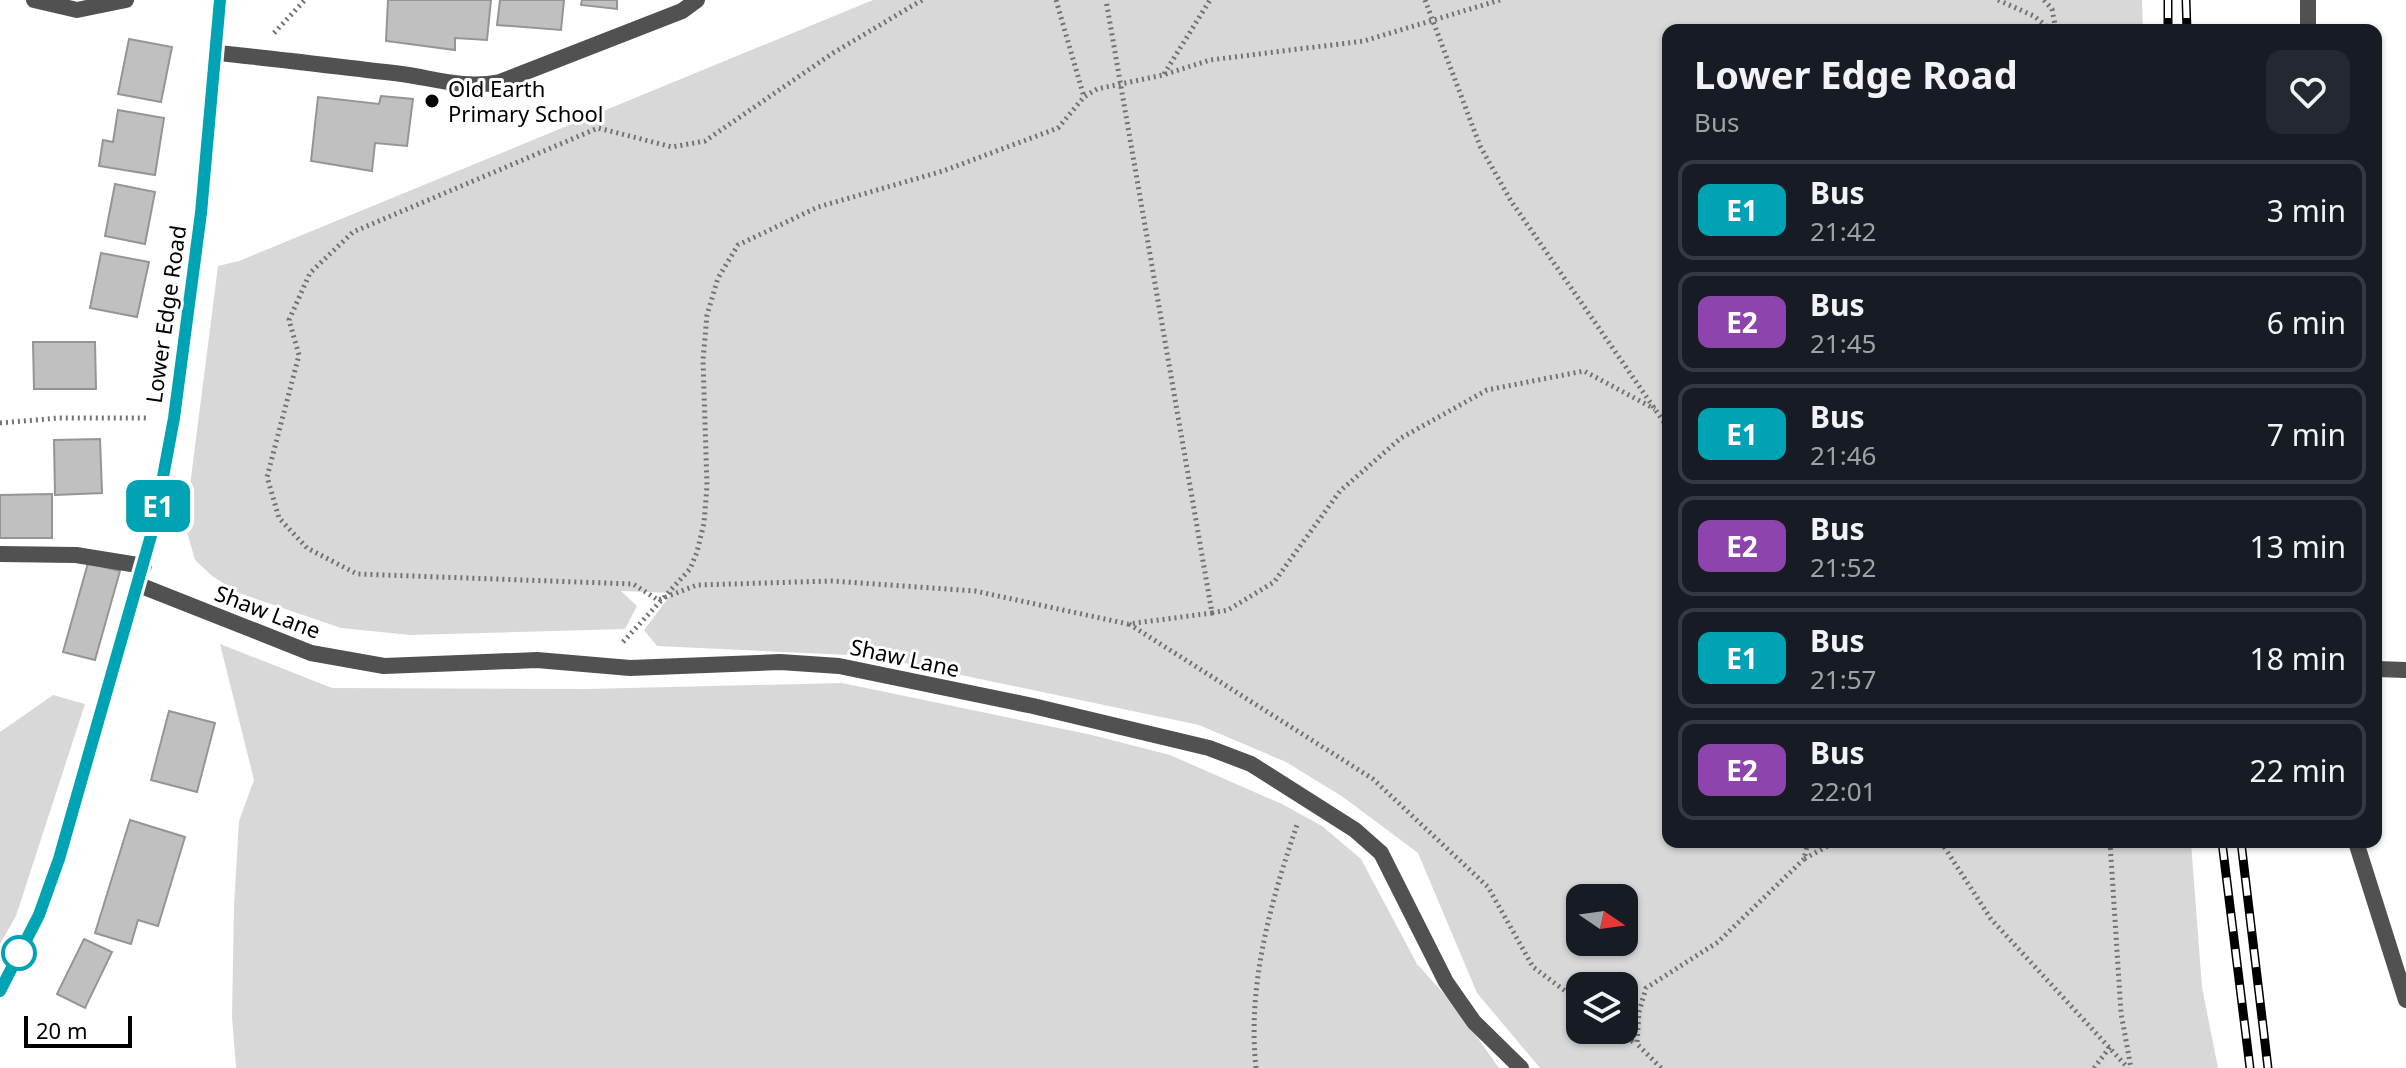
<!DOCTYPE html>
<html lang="en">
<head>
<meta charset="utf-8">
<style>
  body { margin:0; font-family:"Noto Sans",sans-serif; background:#242831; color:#f1f3f6; height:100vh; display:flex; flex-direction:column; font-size:30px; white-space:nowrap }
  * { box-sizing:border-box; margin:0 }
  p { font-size:26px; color:#9ea1a6 }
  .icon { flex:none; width:44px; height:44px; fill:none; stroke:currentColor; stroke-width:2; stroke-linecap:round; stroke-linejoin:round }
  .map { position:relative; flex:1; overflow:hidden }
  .drawer { position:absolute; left:1662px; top:24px; width:720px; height:824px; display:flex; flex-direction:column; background:#171b24; border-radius:16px; box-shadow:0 2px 6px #0004 }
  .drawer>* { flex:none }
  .badge { padding:0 16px; border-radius:12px; font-size:28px; line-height:52px }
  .needle { width:52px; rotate:103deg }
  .buttons { position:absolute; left:1566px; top:884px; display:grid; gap:16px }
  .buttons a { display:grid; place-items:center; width:72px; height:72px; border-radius:16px; background:#171b24; box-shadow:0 2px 6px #0004; font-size:40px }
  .scale { position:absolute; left:24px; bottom:20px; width:108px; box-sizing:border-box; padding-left:8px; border:4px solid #000; border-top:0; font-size:22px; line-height:28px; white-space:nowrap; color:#000; -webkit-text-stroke:6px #fff; paint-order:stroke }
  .map>.badge { position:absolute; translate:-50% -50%; box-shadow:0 0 0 4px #fff }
  .round { display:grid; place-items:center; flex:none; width:84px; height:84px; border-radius:16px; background:#242831 }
  .overview { display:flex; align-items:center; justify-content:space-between; height:136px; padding:0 32px }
  h1 { font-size:38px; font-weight:700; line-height:60px }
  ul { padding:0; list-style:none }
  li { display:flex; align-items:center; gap:24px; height:100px; margin:0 16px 12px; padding:0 16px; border:4px solid #363941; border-radius:16px }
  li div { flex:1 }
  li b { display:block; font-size:30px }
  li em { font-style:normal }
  li .badge { min-width:88px; font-weight:700; text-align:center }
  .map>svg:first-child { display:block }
</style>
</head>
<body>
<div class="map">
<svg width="2406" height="1068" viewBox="0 0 2406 1068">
  <rect width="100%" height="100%" fill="#fff"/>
  <path fill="#d8d8d8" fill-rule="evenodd" d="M 873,0 L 2142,0 L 2143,30 L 1668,30 L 1668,842 L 2191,842 L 2202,987 L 2218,1068 L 1540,1068 L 1477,993 L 1418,853 L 1343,797 L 1286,762 L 1199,725 L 871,656 L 657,646 L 644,630 L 672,593 L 621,591 L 637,606 L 625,629 L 410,635 L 341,628 L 239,593 L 212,576 L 195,560 L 185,525 L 218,266 L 239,261 ZM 1580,898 L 1624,898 L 1624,942 L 1580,942 ZM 1580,986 L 1624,986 L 1624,1030 L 1580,1030 Z
    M 220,644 L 332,688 L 587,689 L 842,683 L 1092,735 L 1170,755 L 1282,804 L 1322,826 L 1361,859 L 1417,964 L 1455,1006 L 1499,1068 L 236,1068 L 232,1017 L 234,906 L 239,821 L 254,780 Z
    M 53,695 L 85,704 L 16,916 L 0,944 L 0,732 Z"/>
  <path fill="#c0c0c0" stroke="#959595" stroke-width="2" d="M 388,0 L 491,0 L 487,40 L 455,38 L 455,50 L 386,41 Z
    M 500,0 L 564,0 L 561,30 L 497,25 Z
    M 582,0 L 617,0 L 617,9 L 581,5 Z
    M 129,39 L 172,47 L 161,102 L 118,94 Z
    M 381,96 L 413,99 L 407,146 L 375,143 L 372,171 L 311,161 L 318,97 L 379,104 Z
    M 118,110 L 164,118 L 155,175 L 99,166 L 103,140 L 113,142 Z
    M 115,184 L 155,192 L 145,244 L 105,236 Z
    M 101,253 L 149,262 L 137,317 L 90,308 Z
    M 33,342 L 95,342 L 96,389 L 34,389 Z
    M 100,439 L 102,493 L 55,495 L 54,440 Z
    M 52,494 L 52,538 L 0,538 L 0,495 Z
    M 88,563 L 120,571 L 95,660 L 63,652 Z
    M 169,711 L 215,723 L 197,792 L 151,780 Z
    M 130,820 L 185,837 L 158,926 L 138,920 L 131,944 L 95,933 Z
    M 84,939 L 112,952 L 85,1008 L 57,994 Z"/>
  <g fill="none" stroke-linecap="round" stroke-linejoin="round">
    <path stroke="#737373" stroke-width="5" stroke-dasharray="2 4" stroke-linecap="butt" d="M 922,0 L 833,53 L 705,141 L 672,147 L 598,128 L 353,232 L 310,273 L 289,320 L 299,355 L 267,477 L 279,518 L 307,548 L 357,574 L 633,584 L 658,600 L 697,585 L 832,581 L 975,591 L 1128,624 L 1212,613 L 1106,0
      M 1056,0 L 1084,97
      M 1425,0 L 1480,146 L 1511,201 L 1668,428
      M 1998,0 L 2034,16 L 2051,30
      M 2044,0 L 2052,9 L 2056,30
      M 274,33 L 305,0
      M 1164,74 L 1210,0
      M 0,423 L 58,418 L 149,418
      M 1212,613 L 1228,610 L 1274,582 L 1340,491 L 1401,438 L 1487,390 L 1584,371 L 1655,409
      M 1129,624 L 1373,779 L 1488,887 L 1533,967 L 1580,1002
      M 623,642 L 690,569 L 697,552 L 704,523 L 707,486 L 703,360 L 707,315 L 718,278 L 738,245 L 818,207 L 943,171 L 1058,128 L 1084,97 L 1097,89 L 1163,75 L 1210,60 L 1364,41 L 1500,0
      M 1808,842 L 1804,859 L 1835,842
      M 1941,842 L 1991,919 L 2128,1068
      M 2110,842 L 2121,1013 L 2131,1068
      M 1617,1030 L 1636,1044
      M 1256,1068 C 1247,985 1271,900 1298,822
      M 1661,1068 L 1637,1044 L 1639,1012 L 1646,988 L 1718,942 L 1804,859
      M 2094,1068 L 2110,1047"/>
    <path stroke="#515151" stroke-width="16" d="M 2308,0 L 2308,30
      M 217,53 C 279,59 340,67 402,74 C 437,79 464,89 500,82 L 682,11 L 697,0
      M 0,554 L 76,555 L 144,566
      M 139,585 L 311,653 L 384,666 L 537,660 L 630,668 L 780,662 L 839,666 L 1033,706 L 1209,748 L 1251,764 L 1355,830 L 1381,853 L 1446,982 L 1474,1022 L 1521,1068
      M 2376,669 L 2406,670
      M 2356,842 L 2406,1000"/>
    <path stroke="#515151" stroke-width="16" d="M 34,0 L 77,10 L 126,0"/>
    <path stroke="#515151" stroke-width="16" d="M 0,991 L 39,915 L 59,859 L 154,525 L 174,418 L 201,213 L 220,0"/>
    <g stroke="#000" stroke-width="9">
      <path id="rail" d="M 2168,0 L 2168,30
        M 2186,0 L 2187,30
        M 2222,842 L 2250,1068
        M 2241,842 L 2268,1068"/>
    </g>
    <use href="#rail" stroke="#fff" stroke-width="6" stroke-dasharray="18" stroke-linecap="butt"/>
  </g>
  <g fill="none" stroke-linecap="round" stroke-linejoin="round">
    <g stroke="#fff" stroke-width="18">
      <path id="line" d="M 0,991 L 39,915 L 59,859 L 154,525 L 174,418 L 201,213 L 220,0"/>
    </g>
    <use href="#line" stroke="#00a3b4" stroke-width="12"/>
  </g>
  <circle fill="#000" stroke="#fff" stroke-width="3" cx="432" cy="101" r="8"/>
  <circle fill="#fff" stroke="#00a3b4" stroke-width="4" cx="19" cy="953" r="16"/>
  <g text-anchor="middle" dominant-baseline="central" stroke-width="6" stroke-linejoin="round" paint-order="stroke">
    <g font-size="22" fill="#000" stroke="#fff" text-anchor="start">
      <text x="448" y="88">Old Earth<tspan x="448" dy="25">Primary School</tspan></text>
    </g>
    <g font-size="22" fill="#000" stroke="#fff">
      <text transform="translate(165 314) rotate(-82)">Lower Edge Road</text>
      <text transform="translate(268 611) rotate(21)">Shaw Lane</text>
      <text transform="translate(905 657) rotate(12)">Shaw Lane</text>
    </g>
  </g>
</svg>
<div class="buttons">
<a><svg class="needle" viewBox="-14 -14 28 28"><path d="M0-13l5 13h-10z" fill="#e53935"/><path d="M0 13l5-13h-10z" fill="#9ea1a6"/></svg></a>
<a><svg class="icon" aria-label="layers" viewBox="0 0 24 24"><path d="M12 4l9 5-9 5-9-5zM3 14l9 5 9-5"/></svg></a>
</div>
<div class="scale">20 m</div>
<b class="badge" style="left:158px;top:506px;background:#00a3b4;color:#fff">E1</b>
<section class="drawer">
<div class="overview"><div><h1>Lower Edge Road</h1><p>Bus</p></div><a class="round"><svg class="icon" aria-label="heart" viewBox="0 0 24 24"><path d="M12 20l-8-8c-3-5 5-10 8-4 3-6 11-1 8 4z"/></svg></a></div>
<ul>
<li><span class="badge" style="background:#00a3b4;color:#fff">E1</span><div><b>Bus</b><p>21:42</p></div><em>3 min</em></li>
<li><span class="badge" style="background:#8e44ad;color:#fff">E2</span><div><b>Bus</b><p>21:45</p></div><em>6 min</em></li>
<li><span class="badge" style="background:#00a3b4;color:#fff">E1</span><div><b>Bus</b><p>21:46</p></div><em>7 min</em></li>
<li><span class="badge" style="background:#8e44ad;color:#fff">E2</span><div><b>Bus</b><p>21:52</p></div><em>13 min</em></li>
<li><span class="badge" style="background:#00a3b4;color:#fff">E1</span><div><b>Bus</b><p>21:57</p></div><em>18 min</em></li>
<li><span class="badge" style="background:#8e44ad;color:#fff">E2</span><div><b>Bus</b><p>22:01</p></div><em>22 min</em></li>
</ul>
</section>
</div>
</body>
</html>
